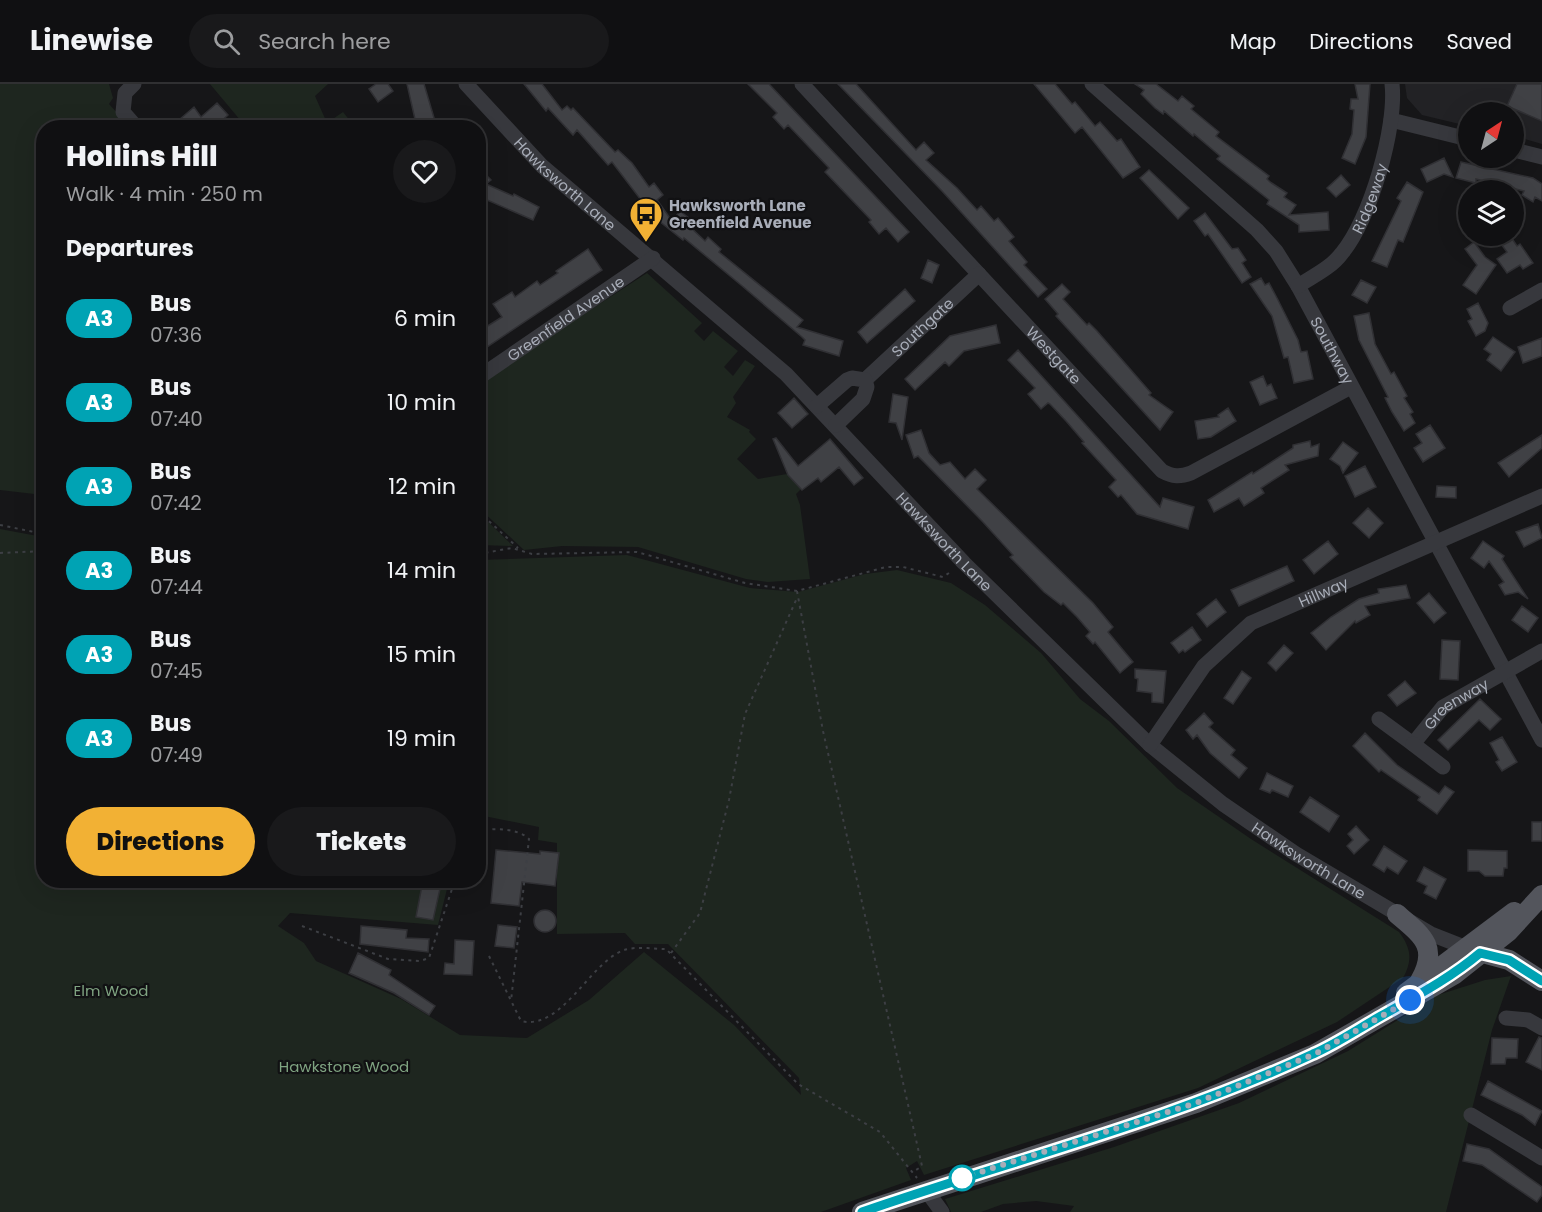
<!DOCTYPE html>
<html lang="en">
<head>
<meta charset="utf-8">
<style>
  body { margin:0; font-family:Poppins,sans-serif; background:#19191b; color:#f1f3f6; height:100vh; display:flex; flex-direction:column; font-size:22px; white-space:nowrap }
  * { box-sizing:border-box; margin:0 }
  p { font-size:20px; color:#9c9d9f }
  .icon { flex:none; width:33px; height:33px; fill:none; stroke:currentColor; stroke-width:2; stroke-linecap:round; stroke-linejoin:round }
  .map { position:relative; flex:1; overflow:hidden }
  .sheet { position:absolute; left:36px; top:36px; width:450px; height:768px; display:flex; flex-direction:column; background:#101012; border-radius:24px; box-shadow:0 6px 24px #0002,0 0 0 2px #303032 }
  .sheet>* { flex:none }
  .badge { padding:0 12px; border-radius:20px; font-size:21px; line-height:39px }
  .needle { width:39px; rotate:36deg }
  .controls { position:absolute; left:1458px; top:18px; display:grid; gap:12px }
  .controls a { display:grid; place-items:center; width:66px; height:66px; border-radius:50%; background:#101012; box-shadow:0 6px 24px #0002,0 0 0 2px #303032; font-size:30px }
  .you { position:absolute; width:30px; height:30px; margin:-15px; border:4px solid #fff; border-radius:50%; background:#1a73e8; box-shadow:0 0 0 9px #1a73e833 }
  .map>.badge { position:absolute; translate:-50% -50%; box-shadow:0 0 0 3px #fff }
  h2 { padding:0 30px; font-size:22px; line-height:54px }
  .round { display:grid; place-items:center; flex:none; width:63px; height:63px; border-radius:32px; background:#19191b }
  .overview { display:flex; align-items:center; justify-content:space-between; height:102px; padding:0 30px }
  h1 { font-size:28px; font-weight:800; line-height:45px }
  .action { display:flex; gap:12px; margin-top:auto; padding:12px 30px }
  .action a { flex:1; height:69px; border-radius:36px; background:#f2b134; color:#111; font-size:24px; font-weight:800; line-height:69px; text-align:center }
  .action a+a { background:#19191b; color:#f1f3f6 }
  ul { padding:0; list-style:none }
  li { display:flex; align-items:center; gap:18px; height:84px; padding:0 30px }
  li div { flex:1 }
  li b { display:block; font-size:22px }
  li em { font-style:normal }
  li .badge { min-width:66px; font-weight:700; text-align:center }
  header { display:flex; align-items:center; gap:36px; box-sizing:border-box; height:84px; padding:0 30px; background:#101012; border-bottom:2px solid #303032 }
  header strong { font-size:28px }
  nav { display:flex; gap:33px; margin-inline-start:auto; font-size:21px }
  .search { width:420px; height:54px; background:#19191b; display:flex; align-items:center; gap:15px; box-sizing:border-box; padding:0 21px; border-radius:33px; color:#9c9d9f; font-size:22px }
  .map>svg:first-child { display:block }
</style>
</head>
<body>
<header>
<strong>Linewise</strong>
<div class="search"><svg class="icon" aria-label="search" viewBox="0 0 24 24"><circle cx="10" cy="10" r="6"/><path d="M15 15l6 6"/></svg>Search here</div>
<nav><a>Map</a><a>Directions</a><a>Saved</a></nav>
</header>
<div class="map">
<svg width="1542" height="1128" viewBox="0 0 1542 1128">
  <rect width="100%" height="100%" fill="#161618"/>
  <path fill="#222225" d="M 1405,0 L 1542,0 L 1542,60 L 1514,52 L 1514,28 L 1468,28 L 1468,42 L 1422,31 L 1407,14 Z"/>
  <path fill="#1e261f" d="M 0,0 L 109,0 L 113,14 L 109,20 L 130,43 L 44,44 L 43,411 L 0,406 Z
    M 210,0 L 328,0 L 315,12 L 327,39 L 343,28 L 355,43 L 246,43 Z
    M 647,189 L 702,239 L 694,247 L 704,257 L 713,247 L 738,267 L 724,283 L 733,292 L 745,276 L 755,282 L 733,313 L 736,319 L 727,333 L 750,346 L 749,348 L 756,355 L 737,375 L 758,395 L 787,390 L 801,405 L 796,410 L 800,421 L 810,495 L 768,498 L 746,495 L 638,463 L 562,462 L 524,466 L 479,424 L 478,299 Z
    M 478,429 L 479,429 L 513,462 L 479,461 Z
    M 0,445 L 43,453 L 44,796 L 449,797 L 438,841 L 290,829 L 278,842 L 304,859 L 316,877 L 401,915 L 460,951 L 527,954 L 589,916 L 644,868 L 734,941 L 801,1011 L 799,994 L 668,860 L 635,860 L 625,849 L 557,850 L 557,759 L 538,756 L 539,743 L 479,731 L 479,476 L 627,471 L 750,504 L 798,508 L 865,490 L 897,486 L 951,499 L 985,521 L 1041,569 L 1080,615 L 1109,637 L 1177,704 L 1251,755 L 1399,848 C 1411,864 1413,876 1403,894 L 1337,938 L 1198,1004 L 924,1091 L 917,1077 L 906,1084 L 911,1096 L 821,1128 L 0,1128 Z
    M 1511,892 L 1492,946 L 1446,1128 L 1070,1128 L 1074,1122 L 1036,1117 L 1003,1120 L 981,1128 L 951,1128 L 945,1115 L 1114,1063 L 1239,1019 L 1348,967 L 1438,911 L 1485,896 Z"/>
  <path fill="#404145" stroke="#303034" stroke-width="1.5" d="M 376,0 L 388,0 L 393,7 L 378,18 L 369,5 Z
    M 407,0 L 424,0 L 437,44 L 417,44 Z
    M 524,0 L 542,0 L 562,26 L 567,22 L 571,26 L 573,24 L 615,68 L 618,66 L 632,79 L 649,103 L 654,99 L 663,111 L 657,116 L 672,137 L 680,127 L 690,135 L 687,140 L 705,157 L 708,153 L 721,165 L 719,168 L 803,236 L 797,243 L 843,257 L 839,272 L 803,261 L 805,256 L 802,253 L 741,201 L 684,154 L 683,156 L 654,133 L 612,78 L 608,81 L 577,46 L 573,51 L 548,24 L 546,27 Z
    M 748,0 L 769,0 L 909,148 L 898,158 L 886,144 L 879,150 L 869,138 L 871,136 L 825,88 L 829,84 L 788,41 L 784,45 L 773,33 L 777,29 Z
    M 838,0 L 856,0 L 916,66 L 924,58 L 934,69 L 926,76 L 957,104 L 977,126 L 981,122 L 994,137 L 998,134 L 1014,153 L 1009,157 L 1027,178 L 1024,181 L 1047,205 L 1038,213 L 942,107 Z
    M 1034,0 L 1055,0 L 1072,20 L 1075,18 L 1095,42 L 1100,38 L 1117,57 L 1121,55 L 1140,83 L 1123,94 L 1082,43 L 1075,49 Z
    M 1135,0 L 1156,0 L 1178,17 L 1182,12 L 1194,22 L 1191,25 L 1219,48 L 1216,52 L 1269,92 L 1267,95 L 1270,98 L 1287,109 L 1284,113 L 1296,121 L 1289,131 L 1328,128 L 1329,146 L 1299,148 L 1299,141 L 1267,120 L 1269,116 L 1217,75 L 1220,72 L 1194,50 L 1193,52 L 1164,27 L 1163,30 L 1155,24 L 1141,10 L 1144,6 Z
    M 1355,0 L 1370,0 L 1366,53 L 1355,80 L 1342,74 L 1352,50 L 1354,26 L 1350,25 L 1351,15 L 1358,15 Z
    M 1517,0 L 1542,0 L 1542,37 L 1507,22 Z
    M 217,19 L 228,31 L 214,44 L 187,44 L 180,35 L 194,23 L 201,33 Z
    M 1444,74 L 1453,93 L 1444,90 L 1427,98 L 1421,85 Z
    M 1461,78 L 1533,94 L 1542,100 L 1542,117 L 1535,113 L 1533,118 L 1522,111 L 1524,107 L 1476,95 L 1476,99 L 1456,94 Z
    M 478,83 L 491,96 L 486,100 L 513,112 L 514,110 L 539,123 L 533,136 L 478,112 Z
    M 1149,86 L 1189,124 L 1178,135 L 1140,94 Z
    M 1341,91 L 1350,101 L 1336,113 L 1327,104 Z
    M 1407,98 L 1423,108 L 1403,158 L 1398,156 L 1387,183 L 1372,177 L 1401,117 L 1397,114 Z
    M 1205,129 L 1232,165 L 1238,164 L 1246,176 L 1242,179 L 1251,193 L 1242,199 L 1208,150 L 1205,152 L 1194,137 Z
    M 1511,153 L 1517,162 L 1520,160 L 1533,179 L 1523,185 L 1520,181 L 1507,189 L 1497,175 L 1507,168 L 1501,160 Z
    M 1474,158 L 1485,173 L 1496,181 L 1476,210 L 1463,201 L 1477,181 L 1465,165 Z
    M 588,165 L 602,186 L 478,269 L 478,248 L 502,233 L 493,220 L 512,208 L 515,213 L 537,197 L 540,201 L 558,189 L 556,187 Z
    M 928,176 L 939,181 L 932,199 L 921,194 Z
    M 1261,194 L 1265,201 L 1269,199 L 1277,214 L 1298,256 L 1301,268 L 1307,267 L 1313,295 L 1294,299 L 1288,273 L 1284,274 L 1272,232 L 1250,200 Z
    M 1361,196 L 1376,203 L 1367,219 L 1352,211 Z
    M 1062,200 L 1070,208 L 1063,215 L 1087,241 L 1089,239 L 1097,247 L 1151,309 L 1149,311 L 1173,328 L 1160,346 L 1056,232 L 1058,230 L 1045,215 Z
    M 905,205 L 915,217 L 867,259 L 858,248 Z
    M 1478,219 L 1488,239 L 1485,247 L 1476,252 L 1468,237 L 1472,235 L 1467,225 Z
    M 1369,229 L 1375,260 L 1391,290 L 1394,288 L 1407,312 L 1404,314 L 1413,328 L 1410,330 L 1415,339 L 1404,347 L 1392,328 L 1385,314 L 1388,313 L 1359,256 L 1354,232 Z
    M 996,241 L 1000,259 L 964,267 L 949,282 L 945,278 L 915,306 L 905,295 L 950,252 Z
    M 1493,253 L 1515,268 L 1501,287 L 1487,276 L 1491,270 L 1484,265 Z
    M 1542,254 L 1542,272 L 1523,279 L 1518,263 Z
    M 1018,266 L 1160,423 L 1163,414 L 1194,423 L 1188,445 L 1137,430 L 1121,411 L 1118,413 L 1109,403 L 1116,396 L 1082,359 L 1084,358 L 1066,337 L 1050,320 L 1048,319 L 1041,325 L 1028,310 L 1035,304 L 1008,276 Z
    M 1263,292 L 1267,302 L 1271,300 L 1277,314 L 1260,321 L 1250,298 Z
    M 893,310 L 908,313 L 902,356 L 896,339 L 889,338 Z
    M 794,314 L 808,330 L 792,344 L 778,329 Z
    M 1228,324 L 1236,337 L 1211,353 L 1198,355 L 1195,337 L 1219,333 L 1218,331 Z
    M 1430,341 L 1445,364 L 1423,378 L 1414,364 L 1422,359 L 1416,350 Z
    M 921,346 L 929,369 L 940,381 L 950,378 L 965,395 L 975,385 L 986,396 L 977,405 L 1093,519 L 1113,543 L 1108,548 L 1133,578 L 1120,589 L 1095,558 L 1093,560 L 1086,552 L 1090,548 L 1077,533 L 1063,519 L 1061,521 L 1044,508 L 1010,473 L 1013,471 L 982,437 L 918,372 L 914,374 L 906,351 Z
    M 1542,351 L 1542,364 L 1509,393 L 1498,379 Z
    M 776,354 L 798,382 L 830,355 L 863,394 L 854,401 L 839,383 L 821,398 L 818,394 L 802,406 L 788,391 L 773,355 Z
    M 1310,357 L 1311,363 L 1319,360 L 1318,372 L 1285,381 L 1289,386 L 1261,404 L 1264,409 L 1244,422 L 1239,414 L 1214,428 L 1208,416 L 1252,388 L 1253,390 L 1293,364 L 1293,361 Z
    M 1343,358 L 1358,369 L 1343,389 L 1340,382 L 1330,375 Z
    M 1365,382 L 1376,403 L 1355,413 L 1345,392 Z
    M 1437,402 L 1456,403 L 1456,414 L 1436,413 Z
    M 1368,424 L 1383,439 L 1369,454 L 1353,439 Z
    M 1538,440 L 1542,454 L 1524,463 L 1516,448 Z
    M 1328,457 L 1338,470 L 1314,490 L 1303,476 Z
    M 1483,457 L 1504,472 L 1502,475 L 1528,515 L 1518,508 L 1505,511 L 1499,501 L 1504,498 L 1489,477 L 1484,484 L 1471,474 Z
    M 1287,482 L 1294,497 L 1239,522 L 1231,506 Z
    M 1406,501 L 1410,514 L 1365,522 L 1370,531 L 1356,539 L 1355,537 L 1326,566 L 1311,549 L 1331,533 L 1359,515 L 1379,509 L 1378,505 Z
    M 1429,509 L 1446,529 L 1434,539 L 1417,519 Z
    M 1216,515 L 1226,528 L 1207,543 L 1197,530 Z
    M 1522,522 L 1538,534 L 1528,548 L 1512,536 Z
    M 1192,543 L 1201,556 L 1185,568 L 1183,566 L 1179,569 L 1171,559 Z
    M 1442,556 L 1460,557 L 1458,596 L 1440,595 Z
    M 1284,561 L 1293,569 L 1276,587 L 1268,579 Z
    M 1135,585 L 1166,587 L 1163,619 L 1152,618 L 1152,609 L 1137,607 L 1138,595 L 1135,594 Z
    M 1242,587 L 1251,594 L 1233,620 L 1224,614 Z
    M 1405,597 L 1416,609 L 1397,622 L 1388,611 Z
    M 1480,615 L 1501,635 L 1490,646 L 1479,636 L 1448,666 L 1438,656 Z
    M 1204,629 L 1213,639 L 1209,643 L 1235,666 L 1231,671 L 1247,684 L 1239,694 L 1210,669 L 1197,651 L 1193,655 L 1186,646 Z
    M 1365,649 L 1397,681 L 1439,710 L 1445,702 L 1454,708 L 1437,730 L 1418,716 L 1420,713 L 1381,686 L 1379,688 L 1353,662 Z
    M 1502,653 L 1517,678 L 1502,687 L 1496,678 L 1499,676 L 1490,659 Z
    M 1267,689 L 1293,702 L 1288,713 L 1272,706 L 1270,709 L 1260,705 Z
    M 1310,713 L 1339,732 L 1329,748 L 1300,728 Z
    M 1532,738 L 1542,738 L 1542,757 L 1532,757 Z
    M 1356,742 L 1369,756 L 1354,770 L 1347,762 L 1353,756 L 1348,750 Z
    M 1384,762 L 1407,777 L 1398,790 L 1387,783 L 1384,788 L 1373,781 Z
    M 496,766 L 540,770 L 540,767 L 559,769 L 555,802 L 522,798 L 519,822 L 491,819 Z
    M 1468,766 L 1507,767 L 1507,784 L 1504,784 L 1503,792 L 1485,792 L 1479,787 L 1468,787 Z
    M 1424,783 L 1446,795 L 1436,815 L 1424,809 L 1427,802 L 1417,797 Z
    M 423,796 L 442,796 L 433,836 L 416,833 Z
    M534 837a11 11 0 1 1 22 0a11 11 0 1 1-22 0Z
    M 498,841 L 517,843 L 514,864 L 495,862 Z
    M 361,842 L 407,846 L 406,854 L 429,855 L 428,868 L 360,860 Z
    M 455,856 L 474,857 L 472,891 L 444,890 L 445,879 L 454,880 Z
    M 358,869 L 391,886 L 389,891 L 435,922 L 429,931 L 394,909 L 349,889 Z
    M 1539,953 L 1542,954 L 1542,986 L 1526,978 Z
    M 1492,954 L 1518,955 L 1517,974 L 1506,974 L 1505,980 L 1491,980 Z
    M 1488,997 L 1542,1027 L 1535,1041 L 1522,1031 L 1481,1011 Z
    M 1467,1060 L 1489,1065 L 1542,1103 L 1542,1111 L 1537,1118 L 1482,1081 L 1463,1077 Z"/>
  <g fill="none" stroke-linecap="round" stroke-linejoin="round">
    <path stroke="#3d3f44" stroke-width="2" stroke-dasharray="3 4.5" stroke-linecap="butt" d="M 478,427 L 518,464
      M 0,441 L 44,450
      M 0,469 L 44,467
      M 478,470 L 512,464 L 532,470 L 637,468 L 745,499 L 797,507 L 886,483 L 903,483 L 943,493 L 952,487
      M 797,507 L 823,647 L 922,1082 L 913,1088
      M 478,749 C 490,742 520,745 529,755 L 511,917
      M 302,842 L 388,875 L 420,877 L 429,874 L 455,796
      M 671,869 L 700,829 L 729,716 L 745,630 L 797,514
      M 489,872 L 521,937 C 562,947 590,878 624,866 C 636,862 653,865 666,865 L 798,1000 L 880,1048 L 917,1094"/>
    <g stroke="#37383d" stroke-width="15">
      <path d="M 134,0 L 125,9 L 123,28 L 137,44"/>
      <path id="s1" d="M 466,0 L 542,82 L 786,290 L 964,479 L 1150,661 L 1223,720 L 1296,770 L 1431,850 L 1464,863"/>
      <path id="s2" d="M 802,0 L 1162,387 C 1173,393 1180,393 1191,389 L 1351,303"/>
      <path id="s3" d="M 1092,0 L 1257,146 L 1276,167 L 1298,202 L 1542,656"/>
      <path d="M 1391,36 L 1468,55"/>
      <path d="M 1514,66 L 1542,73"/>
      <path id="s4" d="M 1298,202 C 1313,192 1331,184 1342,169 C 1370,136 1397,43 1392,0"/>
      <path d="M 1510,224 L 1542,206"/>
      <path id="s5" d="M 478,294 L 653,174"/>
      <path id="s6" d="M 865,296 L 979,190"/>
      <path d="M 817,322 L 847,296 L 852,294 L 865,296 L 867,303 L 863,315 L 836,341"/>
      <path id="s7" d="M 1379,635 L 1413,660 L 1443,623 L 1542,567"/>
      <path d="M 1413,660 L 1443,683"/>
      <path id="s8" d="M 1150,661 L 1204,582 L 1251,539 L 1542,412"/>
      <path d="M 1506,934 L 1528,936 L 1542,944"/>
      <path d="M 1471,1031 L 1542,1074"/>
      <path d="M 926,1106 L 942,1128"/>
    </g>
    <path stroke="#53555c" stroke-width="20" d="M 1397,830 C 1423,852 1439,863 1420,897
      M 1472,866 L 1509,876 L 1542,897
      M 1406,909 L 1514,828
      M 862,1128 L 1196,1019 L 1315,970 L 1455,890 L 1508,848 L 1542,811"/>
  </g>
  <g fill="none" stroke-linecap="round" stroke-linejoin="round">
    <g stroke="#fff" stroke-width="14">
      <path id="line" d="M 862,1128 C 1012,1076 1169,1037 1313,970 C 1336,960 1358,945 1381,932 C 1416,912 1449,895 1480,869 L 1509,876 L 1542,897"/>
    </g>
    <use href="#line" stroke="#00a3b4" stroke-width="9"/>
    <path stroke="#a8adb8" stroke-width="6" stroke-dasharray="0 10.8" d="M 962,1094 L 1196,1019 L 1315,970 L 1410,916"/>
  </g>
  <defs>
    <g id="bus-pin" transform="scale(1.725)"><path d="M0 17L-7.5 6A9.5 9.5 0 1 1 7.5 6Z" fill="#f2b134" stroke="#111113"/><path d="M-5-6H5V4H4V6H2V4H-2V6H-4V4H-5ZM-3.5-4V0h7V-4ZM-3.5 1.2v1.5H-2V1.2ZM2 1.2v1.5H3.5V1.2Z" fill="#111"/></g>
  </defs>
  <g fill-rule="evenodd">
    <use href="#bus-pin" x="646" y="130"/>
  </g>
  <circle fill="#fff" stroke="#00a3b4" stroke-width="3" cx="962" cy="1094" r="12"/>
  <g text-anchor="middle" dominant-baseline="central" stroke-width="4.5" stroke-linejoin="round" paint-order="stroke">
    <g font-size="15" fill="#a8adb8" stroke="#111113">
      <text stroke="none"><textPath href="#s1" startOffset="141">Hawksworth Lane</textPath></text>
      <text stroke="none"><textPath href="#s4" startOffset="117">Ridgeway</textPath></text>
      <text stroke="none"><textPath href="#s5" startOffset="106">Greenfield Avenue</textPath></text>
      <text stroke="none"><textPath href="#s6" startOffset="78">Southgate</textPath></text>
      <text stroke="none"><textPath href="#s3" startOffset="363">Southway</textPath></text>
      <text stroke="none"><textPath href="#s2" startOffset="370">Westgate</textPath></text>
      <text stroke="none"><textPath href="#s1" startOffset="663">Hawksworth Lane</textPath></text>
      <text stroke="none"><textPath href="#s8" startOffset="238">Hillway</textPath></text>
      <text stroke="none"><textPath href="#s7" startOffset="102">Greenway</textPath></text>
      <text stroke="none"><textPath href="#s1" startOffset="1149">Hawksworth Lane</textPath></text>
    </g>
    <g font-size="15" font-weight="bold" fill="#a8adb8" stroke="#111113" text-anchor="start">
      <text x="669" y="121">Hawksworth Lane<tspan x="669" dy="17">Greenfield Avenue</tspan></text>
    </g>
    <g font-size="15" fill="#7fa381" stroke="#111113">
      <text x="111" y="906">Elm Wood</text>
      <text x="344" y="982">Hawkstone Wood</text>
    </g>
  </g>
</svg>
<div class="controls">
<a><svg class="needle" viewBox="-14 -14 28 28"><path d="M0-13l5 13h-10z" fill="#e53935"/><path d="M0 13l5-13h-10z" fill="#9c9d9f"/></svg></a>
<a><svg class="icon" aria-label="layers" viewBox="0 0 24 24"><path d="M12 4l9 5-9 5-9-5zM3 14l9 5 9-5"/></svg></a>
</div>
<div class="you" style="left:1410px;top:916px"></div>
<section class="sheet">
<div class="overview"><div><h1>Hollins Hill</h1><p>Walk · 4 min · 250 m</p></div><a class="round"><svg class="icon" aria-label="heart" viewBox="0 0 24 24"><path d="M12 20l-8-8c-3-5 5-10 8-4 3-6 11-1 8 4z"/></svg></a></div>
<h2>Departures</h2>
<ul>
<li><span class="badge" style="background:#00a3b4;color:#fff">A3</span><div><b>Bus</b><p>07:36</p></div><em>6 min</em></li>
<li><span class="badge" style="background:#00a3b4;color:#fff">A3</span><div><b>Bus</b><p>07:40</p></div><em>10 min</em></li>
<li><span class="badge" style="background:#00a3b4;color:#fff">A3</span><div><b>Bus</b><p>07:42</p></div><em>12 min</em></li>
<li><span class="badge" style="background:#00a3b4;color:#fff">A3</span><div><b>Bus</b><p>07:44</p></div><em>14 min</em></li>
<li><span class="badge" style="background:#00a3b4;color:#fff">A3</span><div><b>Bus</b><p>07:45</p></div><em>15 min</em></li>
<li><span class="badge" style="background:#00a3b4;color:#fff">A3</span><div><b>Bus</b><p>07:49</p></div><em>19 min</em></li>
</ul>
<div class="action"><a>Directions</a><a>Tickets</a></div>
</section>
</div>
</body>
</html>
